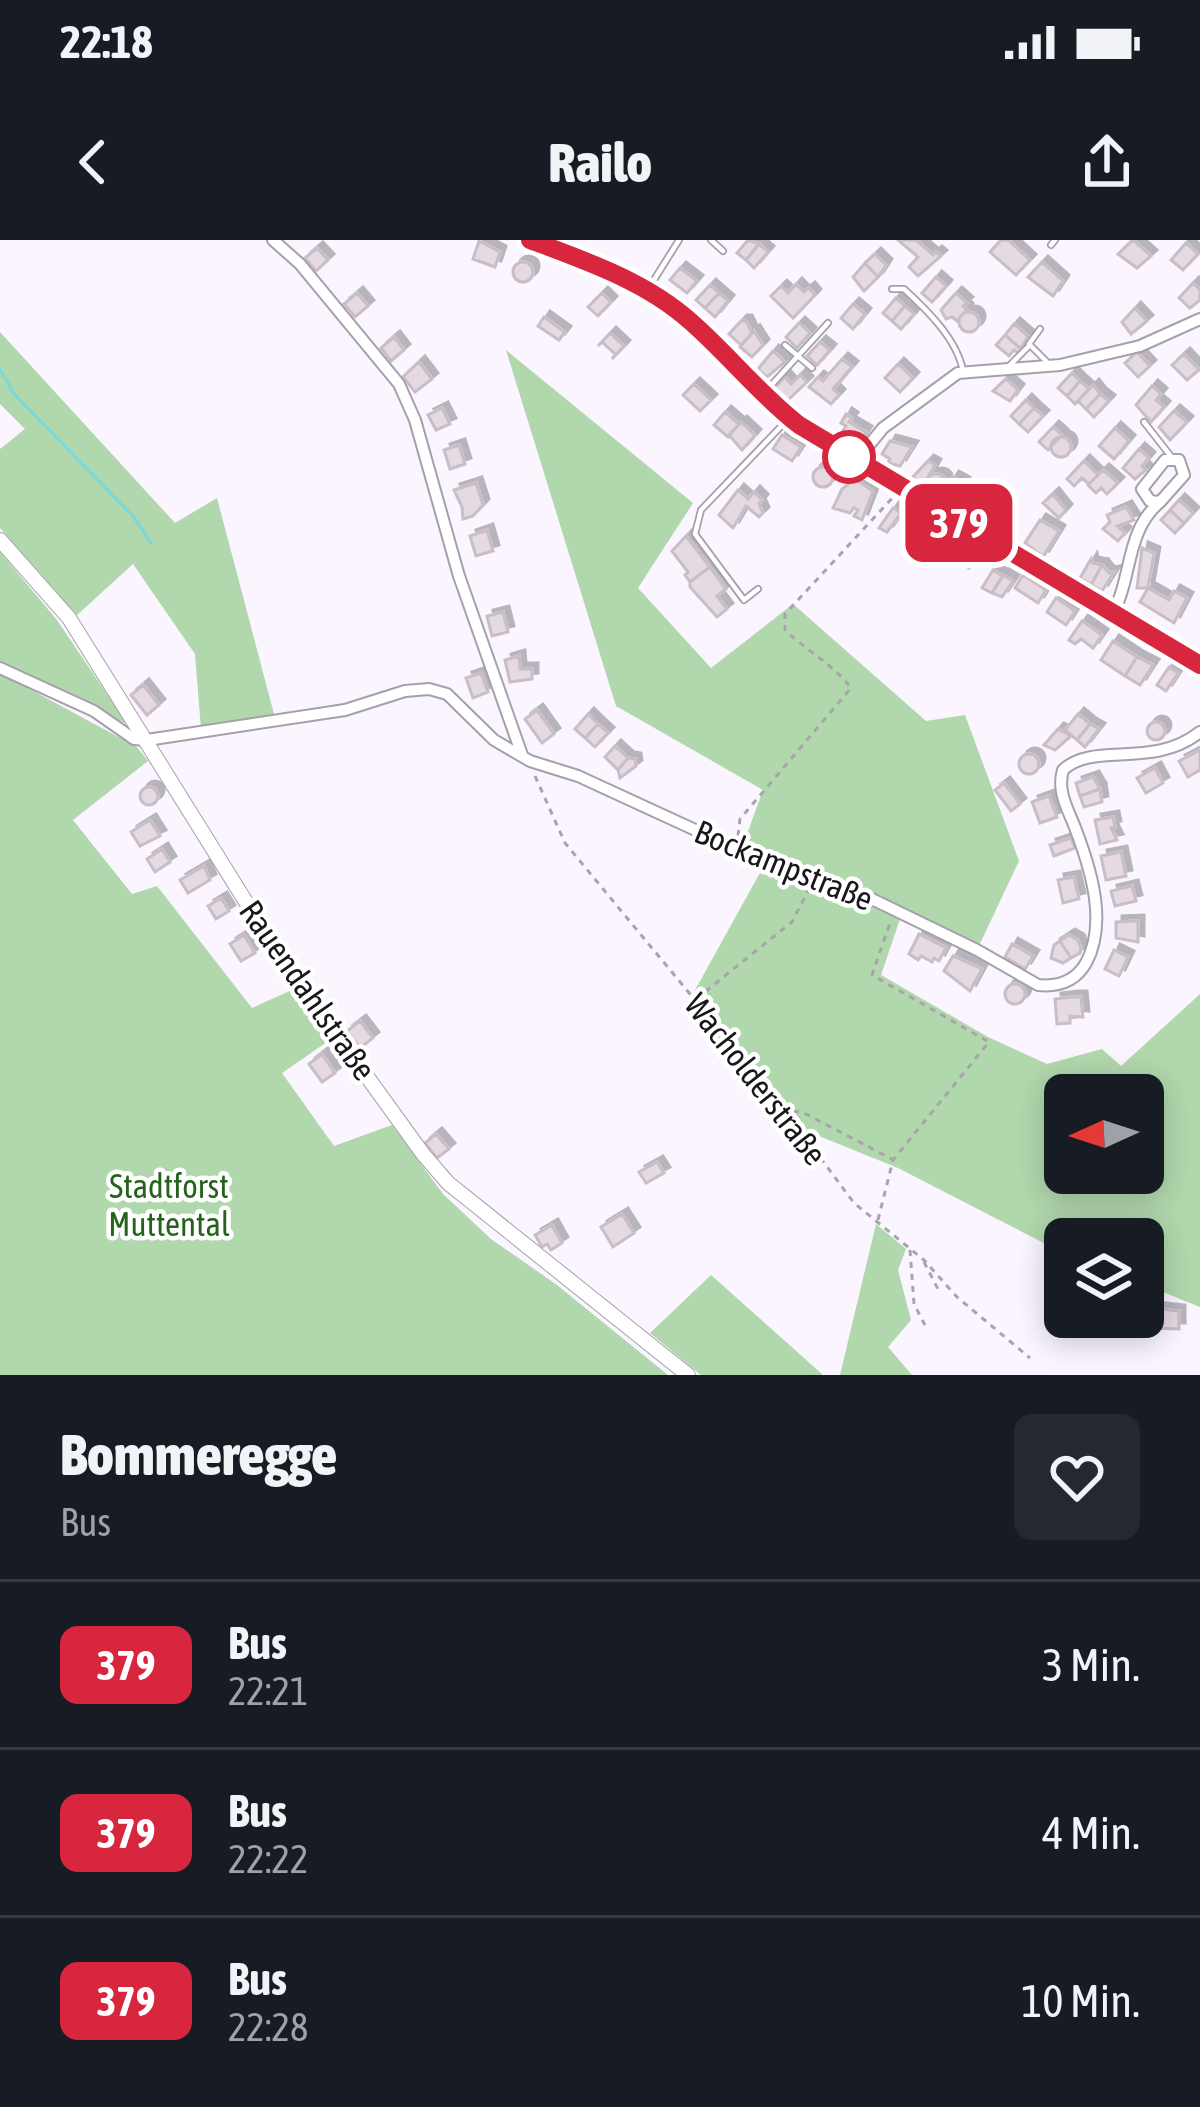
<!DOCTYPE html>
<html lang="de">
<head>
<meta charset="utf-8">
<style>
  body { margin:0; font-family:"Asap Condensed",sans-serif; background:#242831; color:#f1f3f6; height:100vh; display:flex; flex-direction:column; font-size:45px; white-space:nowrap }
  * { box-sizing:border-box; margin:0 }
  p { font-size:39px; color:#9ea1a6 }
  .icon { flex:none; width:66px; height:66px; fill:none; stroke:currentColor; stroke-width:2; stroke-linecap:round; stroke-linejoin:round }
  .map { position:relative; height:1135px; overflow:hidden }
  .sheet { display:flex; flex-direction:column; background:#171b24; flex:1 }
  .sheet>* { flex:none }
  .badge { padding:0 24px; border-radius:18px; font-size:42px; line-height:78px }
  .needle { width:78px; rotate:267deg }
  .tools { position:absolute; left:1044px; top:834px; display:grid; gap:24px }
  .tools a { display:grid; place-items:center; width:120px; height:120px; border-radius:18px; background:#171b24; box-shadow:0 6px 30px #0003; font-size:60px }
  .map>.badge { position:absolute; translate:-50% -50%; box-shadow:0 0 0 6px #fff }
  .round { display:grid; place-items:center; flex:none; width:126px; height:126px; border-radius:18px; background:#242831 }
  .head { display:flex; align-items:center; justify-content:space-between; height:204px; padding:0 60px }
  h1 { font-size:57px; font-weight:800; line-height:90px }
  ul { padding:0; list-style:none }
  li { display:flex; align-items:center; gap:36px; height:168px; padding:0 60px; border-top:3px solid #363941 }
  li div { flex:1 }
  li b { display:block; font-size:45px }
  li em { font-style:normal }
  li .badge { min-width:132px; font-weight:700; text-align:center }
  .status { display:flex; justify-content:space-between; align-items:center; height:84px; padding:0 60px; background:#171b24; direction:ltr }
  .status svg { height:33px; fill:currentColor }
  header { display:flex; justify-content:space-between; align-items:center; height:156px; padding:0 60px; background:#171b24; font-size:54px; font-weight:800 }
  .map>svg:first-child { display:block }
</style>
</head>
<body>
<div class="status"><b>22:18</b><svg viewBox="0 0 49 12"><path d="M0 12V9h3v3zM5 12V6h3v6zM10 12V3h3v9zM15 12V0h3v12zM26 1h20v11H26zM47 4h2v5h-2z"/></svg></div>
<header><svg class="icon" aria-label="back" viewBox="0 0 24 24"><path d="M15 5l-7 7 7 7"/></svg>Railo<svg class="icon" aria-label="share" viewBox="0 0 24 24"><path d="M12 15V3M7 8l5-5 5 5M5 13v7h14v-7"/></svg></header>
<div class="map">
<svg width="1200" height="1135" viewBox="0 0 1200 1135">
  <defs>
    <filter id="shadow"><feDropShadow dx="6" dy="-6" stdDeviation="0" flood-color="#0004"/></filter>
  </defs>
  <rect width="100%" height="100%" fill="#faf5ff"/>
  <path fill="#b1d7ac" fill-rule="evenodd" d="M 0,92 L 175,283 L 217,258 L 274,474 L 201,489 L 195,414 L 133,324 L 76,376 L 0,288 L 0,209 L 25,189 L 0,164 Z
    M 506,110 L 693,263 L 638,348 L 711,428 L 793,364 L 926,481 L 965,475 L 1019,621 L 977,710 L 902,673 L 881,735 L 988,797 L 1047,824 L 1102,809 L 1121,826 L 1200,754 L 1200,1067 L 1143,1044 L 1143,999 L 1065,999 L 1065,1014 L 898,928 L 809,892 L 742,847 L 694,752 L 767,620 L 741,611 L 763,550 L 616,466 ZM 1065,855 L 1143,855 L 1143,933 L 1065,933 Z
    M 0,312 L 57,380 L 127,484 L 0,421 Z
    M 0,433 L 137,507 L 148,521 L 73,580 L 132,654 L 157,646 L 252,768 L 292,750 L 327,802 L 282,833 L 334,906 L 392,885 L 443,954 L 491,999 L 557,1045 L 668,1135 L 0,1135 Z
    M 876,984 L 906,1009 L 898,1030 L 911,1080 L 888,1107 L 912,1135 L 840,1135 Z
    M 711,1035 L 823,1135 L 701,1135 L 650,1093 Z"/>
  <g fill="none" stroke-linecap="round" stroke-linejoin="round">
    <path stroke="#78d9dd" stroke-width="3" d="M 0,129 L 14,154 L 133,276 L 151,303"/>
  </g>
  <path fill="#e5d9e2" stroke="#c9bdc6" stroke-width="3" filter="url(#shadow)" d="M 748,0 L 759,4 L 746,20 L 737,13 Z
    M 898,0 L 916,0 L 933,15 L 936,12 L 941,16 L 918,36 L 909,27 L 918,17 Z
    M 1001,0 L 1008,0 L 1030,20 L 1016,35 L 990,12 Z
    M 1133,0 L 1151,16 L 1137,28 L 1118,14 Z
    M 479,1 L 500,12 L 495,27 L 473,19 Z
    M 1186,3 L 1198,14 L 1183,30 L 1171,20 Z
    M 759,4 L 768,12 L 754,28 L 746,20 Z
    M 317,8 L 328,20 L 316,31 L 305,18 Z
    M 875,14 L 886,25 L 878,37 L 865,23 Z
    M513 32a10 10 0 1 1 20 0a10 10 0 1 1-20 0Z
    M 1042,22 L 1063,41 L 1053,56 L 1028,37 Z
    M 865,23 L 878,37 L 864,51 L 853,37 Z
    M 680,28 L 697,41 L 687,53 L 670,40 Z
    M 936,37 L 946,46 L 932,62 L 922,53 Z
    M 1193,43 L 1200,50 L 1200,60 L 1190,68 L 1179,58 Z
    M 796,44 L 804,52 L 809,48 L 815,55 L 793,78 L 771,56 L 781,46 L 788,53 Z
    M 710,45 L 719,53 L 705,68 L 696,60 Z
    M 357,53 L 368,66 L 355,77 L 344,64 Z
    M 602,53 L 611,62 L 598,76 L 588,67 Z
    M 719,53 L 728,61 L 715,77 L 705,68 Z
    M 956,53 L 967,63 L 963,66 L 967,69 L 957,81 L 952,77 L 946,79 L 941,70 Z
    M 896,58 L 905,66 L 892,81 L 883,73 Z
    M 853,64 L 865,74 L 853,89 L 841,78 Z
    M 905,66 L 914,74 L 901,89 L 892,81 Z
    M 1135,68 L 1147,81 L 1131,94 L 1122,82 Z
    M959 82a10 10 0 1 1 20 0a10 10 0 1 1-20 0Z
    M 544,77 L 565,92 L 559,100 L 538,86 Z
    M 741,81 L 746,81 L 752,93 L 741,105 L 729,94 Z
    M 799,83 L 810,93 L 797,108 L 786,97 Z
    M 1014,84 L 1028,96 L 1021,109 L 1005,95 Z
    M 754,91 L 763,105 L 752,117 L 740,107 Z
    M 610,93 L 624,106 L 612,119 L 615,114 L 602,102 L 598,106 Z
    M 1005,95 L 1021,109 L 1018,113 L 1014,110 L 1009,116 L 996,105 Z
    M 394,97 L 404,110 L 391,121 L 381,108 Z
    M 820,102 L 830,110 L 817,125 L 807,116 Z
    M 773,111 L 785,122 L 767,137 L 758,129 Z
    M 1137,112 L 1150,126 L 1138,137 L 1125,123 Z
    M 1184,114 L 1199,130 L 1187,140 L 1172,125 Z
    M 842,119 L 852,127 L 833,149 L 839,155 L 831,164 L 809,147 L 818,137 L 823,141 Z
    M 419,122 L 432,139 L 415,152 L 403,137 Z
    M 898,124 L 913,138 L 900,152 L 885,138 Z
    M 1072,133 L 1080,141 L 1067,156 L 1058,148 Z
    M 800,135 L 807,142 L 787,161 L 774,148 L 785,137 L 791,144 Z
    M 1006,139 L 1018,150 L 1010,161 L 993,151 Z
    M 1080,141 L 1089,149 L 1075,164 L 1067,156 Z
    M 694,144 L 711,160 L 700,171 L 683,155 Z
    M 1093,145 L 1100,154 L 1086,169 L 1078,161 Z
    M 1152,146 L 1161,154 L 1156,160 L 1164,167 L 1151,182 L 1136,165 Z
    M 1100,154 L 1109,161 L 1094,177 L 1086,169 Z
    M 1026,160 L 1034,168 L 1019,184 L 1011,176 Z
    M 442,168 L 450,184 L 436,190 L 428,175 Z
    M 1034,168 L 1043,176 L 1028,192 L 1019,184 Z
    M 1174,171 L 1187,182 L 1170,200 L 1159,187 Z
    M 725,172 L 739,184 L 728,197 L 714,185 Z
    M 846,174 L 852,178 L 849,182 L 866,192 L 858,204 L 841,194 L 846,186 L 841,183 Z
    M 741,182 L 755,195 L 742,210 L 729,195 Z
    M 1053,187 L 1062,195 L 1048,210 L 1039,202 Z
    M 1115,188 L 1129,201 L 1114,219 L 1099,206 Z
    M 782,195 L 801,207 L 792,221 L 773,209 Z
    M1051 207a10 10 0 1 1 20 0a10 10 0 1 1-20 0Z
    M 890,201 L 912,207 L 900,226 L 888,223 L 890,219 L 882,214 Z
    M 459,205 L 465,224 L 450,229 L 444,210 Z
    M 1139,209 L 1149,218 L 1142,226 L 1146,230 L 1135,239 L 1123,228 Z
    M 928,221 L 935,225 L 923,246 L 911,239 Z
    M 1084,221 L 1098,235 L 1089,244 L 1082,238 L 1074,246 L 1067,239 Z
    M813 237a10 10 0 1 1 20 0a10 10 0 1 1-20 0Z
    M 1103,230 L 1118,243 L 1107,254 L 1101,248 L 1096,253 L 1088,245 Z
    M925 245a11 11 0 1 1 22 0a11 11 0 1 1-22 0Z
    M 953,237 L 964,243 L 954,262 L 942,255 Z
    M 855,239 L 873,251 L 862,280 L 854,276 L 858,270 L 854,268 L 850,273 L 833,268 L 842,249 Z
    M 476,243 L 483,265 L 473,276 L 463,279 L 462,267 L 454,250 Z
    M 738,250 L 748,259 L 754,252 L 762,260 L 759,264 L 763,273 L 759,277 L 746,266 L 733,288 L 719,275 Z
    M 1053,254 L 1066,270 L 1059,278 L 1043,263 Z
    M 1179,260 L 1193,273 L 1184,283 L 1170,270 Z
    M 977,261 L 1004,277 L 1000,288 L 995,291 L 969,275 Z
    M 1126,267 L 1134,280 L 1117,286 L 1125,293 L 1118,301 L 1103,289 L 1110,282 L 1107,275 Z
    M 893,268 L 901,273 L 887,292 L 879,288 Z
    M 1170,270 L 1184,283 L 1175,293 L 1161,280 Z
    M 1040,280 L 1059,291 L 1043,317 L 1025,303 Z
    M 920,283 L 935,292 L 923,313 L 908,304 Z
    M 487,290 L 493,311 L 476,316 L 470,296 Z
    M 686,296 L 710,327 L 690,342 L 685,335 L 688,332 L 672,311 Z
    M 951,298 L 978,314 L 969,328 L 959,321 L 956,326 L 952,323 L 955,319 L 943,311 Z
    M 1142,308 L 1154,313 L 1148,348 L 1137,348 Z
    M 1091,319 L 1092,323 L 1102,325 L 1091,345 L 1080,338 Z
    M 1102,325 L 1109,333 L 1114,332 L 1102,351 L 1091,345 Z
    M 710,327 L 726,349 L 717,356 L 727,369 L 717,377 L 690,347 L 690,342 Z
    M 993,330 L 1003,336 L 992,353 L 982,348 Z
    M 1003,335 L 1013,341 L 1002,357 L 992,353 Z
    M 1023,335 L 1046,350 L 1038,363 L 1015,348 Z
    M 1148,348 L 1169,360 L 1174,351 L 1187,358 L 1174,383 L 1140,362 Z
    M 1056,358 L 1075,371 L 1066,385 L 1047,372 Z
    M 503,372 L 508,392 L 492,396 L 487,376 Z
    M 1082,381 L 1102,395 L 1093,408 L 1081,399 L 1075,404 L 1069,400 Z
    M 1113,401 L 1137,417 L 1125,436 L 1101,420 Z
    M 519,416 L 520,429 L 532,429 L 532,439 L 510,442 L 505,420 Z
    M 1137,417 L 1153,425 L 1140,445 L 1125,436 Z
    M 1169,427 L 1178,433 L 1166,451 L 1157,445 Z
    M 481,433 L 488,452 L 473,458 L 466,438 Z
    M 143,445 L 159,465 L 147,475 L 131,455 Z
    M 537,470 L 554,494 L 542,503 L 525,479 Z
    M 588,474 L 598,484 L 585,498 L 575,489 Z
    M 1078,474 L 1090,484 L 1077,500 L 1065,490 Z
    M1147 491a9 9 0 1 1 18 0a9 9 0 1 1-18 0Z
    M 598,484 L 608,493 L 595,507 L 585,498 Z
    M 1090,484 L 1099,489 L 1085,507 L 1077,500 Z
    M 1058,489 L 1071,496 L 1055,510 L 1044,505 Z
    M 615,506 L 628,518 L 618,530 L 605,517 Z
    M 1200,510 L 1200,530 L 1188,537 L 1179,521 Z
    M1019 524a10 10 0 1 1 20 0a10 10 0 1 1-20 0Z
    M 628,518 L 635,519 L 636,526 L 620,538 L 618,530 Z
    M 1155,528 L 1163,543 L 1146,553 L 1137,538 Z
    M 1093,537 L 1100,549 L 1080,556 L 1076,543 Z
    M 1004,543 L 1020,564 L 1011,571 L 995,550 Z
    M140 556a9 9 0 1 1 18 0a9 9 0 1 1-18 0Z
    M 1100,549 L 1102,562 L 1084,567 L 1080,556 Z
    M 1049,556 L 1057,577 L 1040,583 L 1032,562 Z
    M 1113,577 L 1115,587 L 1111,588 L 1117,600 L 1100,604 L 1095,580 Z
    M 150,580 L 160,596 L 140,606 L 131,592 Z
    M 1071,598 L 1075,608 L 1054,616 L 1050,605 Z
    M 162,609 L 170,622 L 155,632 L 147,619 Z
    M 1121,612 L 1126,636 L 1106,640 L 1101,616 Z
    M 204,626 L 210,640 L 188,653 L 180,640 Z
    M 1074,637 L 1079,659 L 1063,663 L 1058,640 Z
    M 1132,646 L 1136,661 L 1115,666 L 1111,651 Z
    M 221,658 L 229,671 L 216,679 L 208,666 Z
    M 1138,681 L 1138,702 L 1116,698 L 1116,682 Z
    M 919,694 L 946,708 L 939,721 L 934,718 L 932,722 L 921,716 L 918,720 L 909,714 Z
    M 244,695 L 255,713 L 241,721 L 230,704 Z
    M 1069,695 L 1078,700 L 1081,708 L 1080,713 L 1071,718 L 1060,701 Z
    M 1060,701 L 1071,718 L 1063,723 L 1051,718 L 1054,705 Z
    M 1012,704 L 1033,716 L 1025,729 L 1005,717 Z
    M 1114,710 L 1128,717 L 1119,736 L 1105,729 Z
    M 953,716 L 982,729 L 970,751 L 944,731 Z
    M1005 754a10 10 0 1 1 20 0a10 10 0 1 1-20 0Z
    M 1072,757 L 1081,757 L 1083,777 L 1070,776 L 1070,783 L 1057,784 L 1055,759 Z
    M 360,781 L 373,798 L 360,808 L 347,791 Z
    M 322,814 L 335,833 L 322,842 L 309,824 Z
    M 436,894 L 449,909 L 437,918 L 425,903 Z
    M 657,922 L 664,933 L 646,943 L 639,932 Z
    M 622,974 L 634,993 L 613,1007 L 601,987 Z
    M 552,985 L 562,1003 L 551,1010 L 547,1004 L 542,1007 L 535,995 Z
    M 1143,1067 L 1179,1071 L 1179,1089 L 1150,1088 L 1150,1076 L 1142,1077 Z"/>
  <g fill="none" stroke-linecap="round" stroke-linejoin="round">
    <g stroke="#a6a0ab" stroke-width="8">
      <path id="lane" d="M 711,0 L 723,11
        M 1051,5 L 1055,0
        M 892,49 L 904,49 C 927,70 957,99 963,131
        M 647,51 L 679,0
        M 1040,89 L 1029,104 L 1050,125
        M 785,105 L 812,128
        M 1009,126 L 1030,105
        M 765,152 L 828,83
        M 1144,182 L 1173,219
        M 758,349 L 744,360 L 695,294 L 701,270 L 789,178"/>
    </g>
    <g stroke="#a6a0ab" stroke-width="14">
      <path id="street" d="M 273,0 L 300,24 L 399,144 L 415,180 L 459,336 L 522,515
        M 531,0 C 586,21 645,41 690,81 C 728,115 758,154 799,185 L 1200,425
        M 1165,220 L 1179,220 L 1184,235 L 1160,262 L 1150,261 L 1142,249 Z
        M 856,221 L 883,188 L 958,133 L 1060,125 L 1140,106 L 1200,79
        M 1112,375 C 1133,337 1125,291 1160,262
        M 0,428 L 94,471 L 134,499 L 147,500 L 345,470 L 405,451 L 429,449 L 447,454 L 494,500 L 530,521 L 578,536 L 741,611 L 816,635 L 874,660 L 977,710 L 1038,745 C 1058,747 1075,742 1086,723 C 1107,684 1092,633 1077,593 C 1070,572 1056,553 1063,530 C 1093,501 1152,530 1200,492"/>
    </g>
    <g stroke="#a6a0ab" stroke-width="16">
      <path id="secondary" d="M 0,300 L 69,378 L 279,715 L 423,914 L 448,943 L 688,1135"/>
    </g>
    <path stroke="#a8a4ac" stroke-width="3" stroke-dasharray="6 6" stroke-linecap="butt" d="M 535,536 L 565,603 L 695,760 L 742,833 L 793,881 L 854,963 L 924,1020 L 957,1057 L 1030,1118
      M 738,596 L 740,579 L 851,448 C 834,425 807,411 785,390 L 785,374 L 896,254
      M 696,759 L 792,682 L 811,645
      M 781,870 L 802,872 L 892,919
      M 878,980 L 893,920 L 989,802 L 872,735 L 890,683
      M 910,1010 L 914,1064 L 927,1089
      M 924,1022 L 939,1051"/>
    <use href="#lane" stroke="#fff" stroke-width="4.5"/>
    <use href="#street" stroke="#fff" stroke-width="10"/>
    <use href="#secondary" stroke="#fff" stroke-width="14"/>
  </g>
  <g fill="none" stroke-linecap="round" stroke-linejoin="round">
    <g stroke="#fff" stroke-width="27">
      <path id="line" d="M 530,0 C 586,21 645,41 690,81 C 728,114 759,154 799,185 L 1200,425"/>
    </g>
    <use href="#line" stroke="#d7263d" stroke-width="18"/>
  </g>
  <circle fill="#fff" stroke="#d7263d" stroke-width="6" cx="849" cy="217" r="24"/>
  <g text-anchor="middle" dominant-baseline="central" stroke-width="9" stroke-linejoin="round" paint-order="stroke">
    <g font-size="33" fill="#19171b" stroke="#fff">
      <text transform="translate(784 625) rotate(22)">Bockampstraße</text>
      <text transform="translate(308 750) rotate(55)">Rauendahlstraße</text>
      <text transform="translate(756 839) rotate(52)">Wacholderstraße</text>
    </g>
    <g font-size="33" fill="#25631c" stroke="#fff">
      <text x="169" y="946">Stadtforst<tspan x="169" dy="38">Muttental</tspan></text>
    </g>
  </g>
</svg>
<div class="tools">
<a><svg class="needle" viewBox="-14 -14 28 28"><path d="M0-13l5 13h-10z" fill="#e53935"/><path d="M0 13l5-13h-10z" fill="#9ea1a6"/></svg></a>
<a><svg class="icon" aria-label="layers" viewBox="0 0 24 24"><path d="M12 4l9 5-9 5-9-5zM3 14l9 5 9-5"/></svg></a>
</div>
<b class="badge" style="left:959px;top:283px;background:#d7263d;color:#fff">379</b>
</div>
<section class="sheet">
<div class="head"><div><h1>Bommeregge</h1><p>Bus</p></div><a class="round"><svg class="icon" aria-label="heart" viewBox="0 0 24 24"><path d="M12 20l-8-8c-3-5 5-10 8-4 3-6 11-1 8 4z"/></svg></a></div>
<ul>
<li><span class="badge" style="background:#d7263d;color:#fff">379</span><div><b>Bus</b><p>22:21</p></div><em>3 Min.</em></li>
<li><span class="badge" style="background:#d7263d;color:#fff">379</span><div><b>Bus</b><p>22:22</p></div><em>4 Min.</em></li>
<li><span class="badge" style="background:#d7263d;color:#fff">379</span><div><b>Bus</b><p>22:28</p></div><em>10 Min.</em></li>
</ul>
</section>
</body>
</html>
